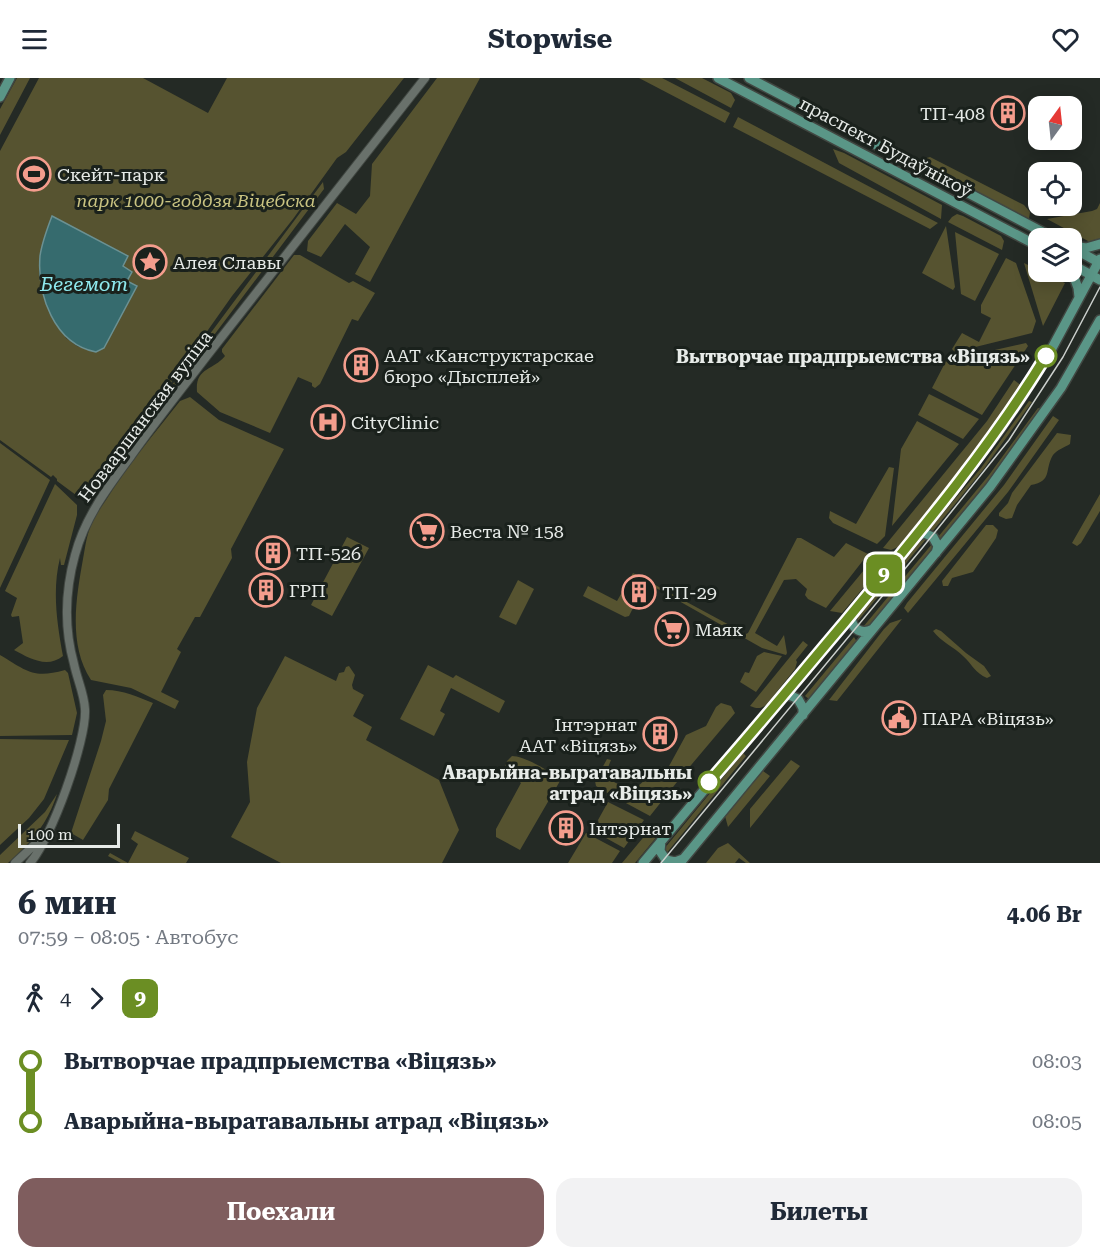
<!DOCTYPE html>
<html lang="ru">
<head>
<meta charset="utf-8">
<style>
  body { margin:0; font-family:"Roboto Serif",serif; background:#f2f2f3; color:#1f2937; height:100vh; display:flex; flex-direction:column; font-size:22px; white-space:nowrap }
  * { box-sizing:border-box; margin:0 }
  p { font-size:20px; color:#747a83 }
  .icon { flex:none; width:33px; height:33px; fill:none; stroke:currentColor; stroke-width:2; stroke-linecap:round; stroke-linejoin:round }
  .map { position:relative; height:785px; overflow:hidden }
  .side { display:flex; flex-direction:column; background:#fff; flex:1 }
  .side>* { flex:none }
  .badge { padding:0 12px; border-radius:9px; font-size:21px; line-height:39px }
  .needle { width:39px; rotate:15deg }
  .controls { position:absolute; left:1028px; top:18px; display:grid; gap:12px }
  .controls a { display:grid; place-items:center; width:54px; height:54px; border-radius:12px; background:#fff; box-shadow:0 3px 15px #0003; font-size:30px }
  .scale { position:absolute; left:18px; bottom:15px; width:102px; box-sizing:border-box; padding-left:6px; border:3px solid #e7ebe8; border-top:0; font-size:16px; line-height:21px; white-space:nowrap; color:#e7ebe8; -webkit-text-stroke:4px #1a211c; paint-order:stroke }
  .map>.badge { position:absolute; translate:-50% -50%; box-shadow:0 0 0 3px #fff }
  .legs { display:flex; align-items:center; gap:9px; height:66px; padding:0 18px; font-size:20px }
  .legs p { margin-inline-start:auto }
  .summary { display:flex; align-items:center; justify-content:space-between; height:102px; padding:0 18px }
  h1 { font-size:33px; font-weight:700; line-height:45px }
  .action { display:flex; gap:12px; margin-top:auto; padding:12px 18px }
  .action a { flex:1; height:69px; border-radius:18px; background:#7f5d5e; color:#fff; font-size:24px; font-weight:700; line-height:69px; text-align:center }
  .action a+a { background:#f2f2f3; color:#1f2937 }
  ul { padding:0 18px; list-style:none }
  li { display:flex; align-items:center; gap:21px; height:60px; font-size:22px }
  li i { display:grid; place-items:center; width:9px; height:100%; margin:0 8px; background:currentColor }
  li i::after { content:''; width:15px; height:15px; margin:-8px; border:4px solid; border-radius:50%; background:#fff }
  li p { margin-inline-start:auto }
  li:first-child i { background:linear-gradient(#0000 50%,currentColor 0) }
  li:last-child i { background:linear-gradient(currentColor 50%,#0000 0) }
  header { display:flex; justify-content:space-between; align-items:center; height:78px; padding:0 18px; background:#fff; font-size:27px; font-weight:700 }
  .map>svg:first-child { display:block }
</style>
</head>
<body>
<header><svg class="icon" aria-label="menu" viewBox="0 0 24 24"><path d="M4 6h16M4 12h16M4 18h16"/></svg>Stopwise<svg class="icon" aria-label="heart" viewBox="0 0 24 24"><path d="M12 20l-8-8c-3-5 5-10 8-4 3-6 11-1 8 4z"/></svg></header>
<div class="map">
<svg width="1100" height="785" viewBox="0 0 1100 785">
  <rect width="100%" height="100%" fill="#242a25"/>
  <path fill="#565330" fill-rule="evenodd" d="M 17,0 L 30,0 L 0,57 L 0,31 Z
    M 39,0 L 143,0 L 208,35 L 227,0 L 404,0 L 346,74 L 337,80 L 293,141 L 232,218 L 165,313 L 99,397 L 88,418 L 84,420 L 80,418 L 80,420 L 57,403 L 57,401 L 53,397 L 51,399 L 0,362 L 0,73 ZM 41,176 L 127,203 L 136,208 L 88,272 L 77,268 L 66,260 L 42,213 L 39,194 Z
    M 437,0 L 480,0 L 370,204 L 355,196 L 370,169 L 345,146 L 321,179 L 307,173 L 308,163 L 337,125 L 356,136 L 370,118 L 372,86 Z
    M 639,0 L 662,0 L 730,35 L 725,45 Z
    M 675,0 L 702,0 L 731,15 L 735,22 L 731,30 Z
    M 738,39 L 938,145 L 930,151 L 733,49 Z
    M 833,71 L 844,75 L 942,127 L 941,141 L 839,85 Z
    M 930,79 L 1024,127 L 1030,134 L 1029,141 C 993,129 951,105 920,82 Z
    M 323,104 L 324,111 L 169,317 L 166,315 Z
    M 1100,125 L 1100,163 L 1086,169 L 1088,163 L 1047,141 L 1092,133 L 1097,131 Z
    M 957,136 L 963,138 L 1001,158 L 1004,163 L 1002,172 L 948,144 L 952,139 Z
    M 946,148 L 955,209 L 953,212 L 922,195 Z
    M 955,154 L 999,176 L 975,223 L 961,216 Z
    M 294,177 L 300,177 L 349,205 L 353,203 L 375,215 L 358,243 L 352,241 L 320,306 L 315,310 L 312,308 L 312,305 L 298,299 L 270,355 L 220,334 L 197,314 C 195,289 213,293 225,278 L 222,274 L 222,271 Z
    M 1006,180 L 1016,185 L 1036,243 L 1032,255 L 955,274 L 952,271 L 962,255 L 979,264 L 991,240 L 981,235 L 981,227 Z
    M 1024,185 L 1065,205 L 1043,248 Z
    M 1026,265 L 1028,268 L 982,337 L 932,310 L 946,283 Z
    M 1014,302 L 1022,308 L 996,349 L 898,469 L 891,472 L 883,470 L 987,343 Z
    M 929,316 L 979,341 L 963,361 L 918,337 Z
    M 190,319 L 219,342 L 284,371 L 231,471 L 232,480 L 200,539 L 195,539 L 177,571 L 181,574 L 161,614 L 179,623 L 175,631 L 131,610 L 91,602 C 68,567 76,520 83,481 C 85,471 86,460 90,450 C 93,440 100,431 106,422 C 128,387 154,356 180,323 Z
    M 1029,323 L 1032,324 L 983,392 L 932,454 L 928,453 L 981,390 Z
    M 1038,330 L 1041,331 L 992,399 L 939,462 L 938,459 L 989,397 Z
    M 1053,338 L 1059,342 L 1008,414 L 908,535 L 904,530 L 907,525 L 1004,407 Z
    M 917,343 L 959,366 L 892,448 L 901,371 Z
    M 1057,355 L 1071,357 L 1070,366 C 1065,369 1057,372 1053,377 C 1044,392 1053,403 1031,407 L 1017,427 L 1012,440 L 1006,441 L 999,438 L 999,435 L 1008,425 L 1012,415 Z
    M 0,365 L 50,402 L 0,510 Z
    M 889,389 L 894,390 L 885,458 L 877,466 L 833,445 L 829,440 L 830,433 L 856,446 Z
    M 55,406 L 77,427 L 77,437 L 64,487 L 61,487 L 60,480 C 52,512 57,546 63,578 C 47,591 29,580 14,572 L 23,565 L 19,538 L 12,539 L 11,537 L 17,520 L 5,513 Z
    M 1100,416 L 1100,433 L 1081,465 L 1077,468 L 1072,465 Z
    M 986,447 L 993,447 L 998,452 L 996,460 L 973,494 L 952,500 L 948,508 L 943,508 L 942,503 Z
    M 347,459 L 369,470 L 332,538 L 311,527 Z
    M 797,460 L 801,460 L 834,479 L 846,465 L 868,476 L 826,530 L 808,521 L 805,517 L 807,511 L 796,501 L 784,502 L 755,555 L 777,568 L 784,557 L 787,575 L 786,577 L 762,570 L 649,506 L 643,510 L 638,508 L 631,528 L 633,530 L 629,538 L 625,539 L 583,518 L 588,508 L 617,523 L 633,495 L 746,556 L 748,555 Z
    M 923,460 L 927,460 L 857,544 L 858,538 Z
    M 932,466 L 933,471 L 869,548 L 863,549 Z
    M 874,480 L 877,484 L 876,495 L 842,535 L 830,533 Z
    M 518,502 L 534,511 L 516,547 L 499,539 Z
    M 902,541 L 837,623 L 829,622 L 884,551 L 890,545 Z
    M 936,551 L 941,553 L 966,575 L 984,588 L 991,598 L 987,600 C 975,595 972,586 963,578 C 954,569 941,564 933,553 Z
    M 854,559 L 857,564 L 809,621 L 805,618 Z
    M 803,563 L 808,567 L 796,582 L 797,584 L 795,591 L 767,626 C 761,631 757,631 750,628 Z
    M 764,574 L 782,578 L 756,614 L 740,604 L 745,594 L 749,595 L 757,578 Z
    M 0,577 C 27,593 33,601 65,592 L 68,595 L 77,635 L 72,657 L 0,658 Z
    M 285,578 L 336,603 L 339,595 L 344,594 L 346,589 L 349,588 L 355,597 L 352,607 L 353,611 L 364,617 L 353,638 L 372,649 L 366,662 L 439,702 L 459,752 L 442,785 L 281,785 L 231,759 L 250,724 L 247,684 L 257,630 Z
    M 428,587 L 453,600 L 456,597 L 505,623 L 499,635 L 451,610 L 440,633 L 445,636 L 434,658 L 400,641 Z
    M 106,612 C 123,612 138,619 153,625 L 109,711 L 108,722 L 83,762 L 71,755 L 101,663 L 106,643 L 103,617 Z
    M 721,625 L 731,628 L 735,635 L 681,699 L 672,697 L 668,690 L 686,657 L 706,648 L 716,629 Z
    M 0,661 L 69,662 L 44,721 L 29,740 L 0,767 Z
    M 743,675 L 746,678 L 665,777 L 664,771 Z
    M 512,678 C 524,678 553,694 560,703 L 520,772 L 496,759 L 496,751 L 521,705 L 504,691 L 507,683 Z
    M 607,681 L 611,682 L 605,697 L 606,700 L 618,706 L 619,713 L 615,717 L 609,716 L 596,708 L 595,703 Z
    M 791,682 L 800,688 L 750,750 L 750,731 Z
    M 763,693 L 770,698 L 728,749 L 725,738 Z
    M 656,694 L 677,704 L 650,738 L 624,724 L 628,717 L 646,701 L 650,702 Z
    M 57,716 C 47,747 32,763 8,785 L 0,785 L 0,777 L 45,734 Z
    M 608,724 L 644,742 L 624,770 L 597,755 L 600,750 L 598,742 Z
    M 652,749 L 658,752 L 659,756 L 635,785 L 622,785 Z
    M 135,753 L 189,780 L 186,785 L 121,785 L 108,778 L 110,775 L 128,785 L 138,766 L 131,761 Z
    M 586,755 L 620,773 L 612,785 L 568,785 Z
    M 728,765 L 750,785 L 746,785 L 739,780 L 735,785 L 706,785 L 718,770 Z"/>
  <path fill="#366b6e" stroke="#6b9193" stroke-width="1.5" d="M 52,138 L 128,178 L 123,188 L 132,194 L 127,203 L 137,208 L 104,270 L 96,274 C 54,266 37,217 40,178 C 42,164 47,151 52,138 Z"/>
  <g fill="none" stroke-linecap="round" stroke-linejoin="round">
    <g stroke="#414742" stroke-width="10">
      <path id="minor" d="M 15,785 L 44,758
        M 30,785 C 51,762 87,662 85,631 C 84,615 77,601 74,586 C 64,550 65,513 75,477 C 85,439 108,409 131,378 C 155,344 181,312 206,279 C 279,186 352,93 425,0"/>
    </g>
    <g stroke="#414742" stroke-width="12">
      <path id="major" d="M 718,0 L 1038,168
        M 749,0 L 1054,160
        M 0,19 L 10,0
        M 1074,168 L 1086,170 L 1100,166
        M 1071,169 L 1100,185
        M 1071,186 L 1100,202
        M 1071,191 L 1078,210 L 1079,219
        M 916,459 L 924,455 L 933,459 L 938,468 L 936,475
        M 852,535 C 849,549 860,558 873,551
        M 782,619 L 789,617 L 798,621 L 803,630 L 803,637
        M 661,763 L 660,773 L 666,782 L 675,784 L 683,781
        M 643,785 L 916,459 L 997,355 L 1021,320 L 1051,272 L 1100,181
        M 680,785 L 990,409 L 1061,310 L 1100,242"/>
    </g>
    <use href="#minor" stroke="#69716b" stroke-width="8"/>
    <use href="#major" stroke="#5a9687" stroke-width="9"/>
    <path stroke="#ccd0cd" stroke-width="1.5" d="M 661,785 L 923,469 L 1009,362 L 1063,279 L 1100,209"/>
  </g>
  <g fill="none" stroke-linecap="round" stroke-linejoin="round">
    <g stroke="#fff" stroke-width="14">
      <path id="line-1" d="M 709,704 C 755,652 800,597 845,544 C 916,458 988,373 1046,278"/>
    </g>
    <use href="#line-1" stroke="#6b8e23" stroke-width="9"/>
  </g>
  <defs>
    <g id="building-ring" transform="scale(1.725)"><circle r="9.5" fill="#1a211c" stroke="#f49d8d" stroke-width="1.5"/><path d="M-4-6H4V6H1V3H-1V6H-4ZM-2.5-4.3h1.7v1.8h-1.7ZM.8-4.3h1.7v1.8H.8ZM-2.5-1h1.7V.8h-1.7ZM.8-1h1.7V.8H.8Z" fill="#f49d8d"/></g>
    <g id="stadium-ring" transform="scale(1.725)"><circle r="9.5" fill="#1a211c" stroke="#f49d8d" stroke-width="1.5"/><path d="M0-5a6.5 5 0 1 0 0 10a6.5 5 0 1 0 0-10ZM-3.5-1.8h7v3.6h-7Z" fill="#f49d8d"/></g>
    <g id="sight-ring" transform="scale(1.725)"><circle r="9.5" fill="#1a211c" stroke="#f49d8d" stroke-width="1.5"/><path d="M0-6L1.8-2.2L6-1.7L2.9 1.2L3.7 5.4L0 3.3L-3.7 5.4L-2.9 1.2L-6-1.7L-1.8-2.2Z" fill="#f49d8d"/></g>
    <g id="hospital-ring" transform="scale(1.725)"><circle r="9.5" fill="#1a211c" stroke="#f49d8d" stroke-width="1.5"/><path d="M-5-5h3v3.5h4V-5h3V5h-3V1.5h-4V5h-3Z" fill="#f49d8d"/></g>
    <g id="supermarket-ring" transform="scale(1.725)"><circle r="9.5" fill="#1a211c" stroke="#f49d8d" stroke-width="1.5"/><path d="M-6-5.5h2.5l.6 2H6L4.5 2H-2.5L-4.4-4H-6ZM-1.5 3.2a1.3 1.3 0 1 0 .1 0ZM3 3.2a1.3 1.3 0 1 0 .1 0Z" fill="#f49d8d"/></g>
    <g id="civic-ring" transform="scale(1.725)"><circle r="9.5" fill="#1a211c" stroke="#f49d8d" stroke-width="1.5"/><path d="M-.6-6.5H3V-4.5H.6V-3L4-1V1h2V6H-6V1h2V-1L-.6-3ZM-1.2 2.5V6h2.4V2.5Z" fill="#f49d8d"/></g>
  </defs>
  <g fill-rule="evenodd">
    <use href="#building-ring" x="1008" y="35"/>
    <use href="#stadium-ring" x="34" y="96"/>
    <use href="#sight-ring" x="150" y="184"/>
    <use href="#building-ring" x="361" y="287"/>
    <use href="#hospital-ring" x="328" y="344"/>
    <use href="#supermarket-ring" x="427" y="453"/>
    <use href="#building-ring" x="273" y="475"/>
    <use href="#building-ring" x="266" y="512"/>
    <use href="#building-ring" x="639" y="514"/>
    <use href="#supermarket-ring" x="672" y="551"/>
    <use href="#civic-ring" x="899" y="640"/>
    <use href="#building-ring" x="660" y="656"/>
    <use href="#building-ring" x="566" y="750"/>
  </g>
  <g fill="#fff" stroke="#6b8e23" stroke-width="3">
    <circle cx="1046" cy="278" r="10"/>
    <circle cx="709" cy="704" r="10"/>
  </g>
  <g text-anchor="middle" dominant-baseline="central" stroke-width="6" stroke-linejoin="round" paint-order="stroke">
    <g font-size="18" fill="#e7ebe8" stroke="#1a211c" text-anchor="start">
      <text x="985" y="35" text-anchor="end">ТП-408</text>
      <text x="57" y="96">Скейт-парк</text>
      <text x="173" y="184">Алея Славы</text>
      <text x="384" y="277">ААТ «Канструктарскае<tspan x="384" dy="21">бюро «Дысплей»</tspan></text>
      <text x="351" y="344">CityClinic</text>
      <text x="450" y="453">Веста № 158</text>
      <text x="296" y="475">ТП-526</text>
      <text x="289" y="512">ГРП</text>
      <text x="662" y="514">ТП-29</text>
      <text x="695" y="551">Маяк</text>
      <text x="922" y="640">ПАРА «Віцязь»</text>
      <text x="637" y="646" text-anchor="end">Інтэрнат<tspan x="637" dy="21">ААТ «Віцязь»</tspan></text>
      <text x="589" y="750">Інтэрнат</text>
    </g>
    <g font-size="18" fill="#e7ebe8" stroke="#1a211c">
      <text transform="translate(886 69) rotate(28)">праспект Будаўнікоў</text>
      <text transform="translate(145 338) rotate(-53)">Новааршанская вуліца</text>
    </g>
    <g font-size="18" font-style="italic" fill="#c9c381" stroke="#1a211c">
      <text x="196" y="122">парк 1000-годдзя Віцебска</text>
    </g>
    <g font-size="18" font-weight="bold" fill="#e7ebe8" stroke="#1a211c" text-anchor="end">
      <text x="1030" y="278">Вытворчае прадпрыемства «Віцязь»</text>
      <text x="692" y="694">Аварыйна-выратавальны<tspan x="692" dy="21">атрад «Віцязь»</tspan></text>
    </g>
    <g font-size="20" font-style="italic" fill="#8ee8ed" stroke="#1a211c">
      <text x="84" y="206">Бегемот</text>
    </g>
  </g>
</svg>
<div class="controls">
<a><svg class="needle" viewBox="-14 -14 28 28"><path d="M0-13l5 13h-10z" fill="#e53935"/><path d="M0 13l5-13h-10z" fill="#747a83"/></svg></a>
<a><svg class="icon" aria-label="locate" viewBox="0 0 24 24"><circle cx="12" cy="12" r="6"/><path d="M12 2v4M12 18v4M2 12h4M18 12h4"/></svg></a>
<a><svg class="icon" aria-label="layers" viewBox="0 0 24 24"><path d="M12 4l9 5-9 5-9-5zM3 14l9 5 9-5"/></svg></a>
</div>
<div class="scale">100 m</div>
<b class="badge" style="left:884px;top:496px;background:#6b8e23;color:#fff">9</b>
</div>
<section class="side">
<div class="summary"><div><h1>6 мин</h1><p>07:59 – 08:05 · Автобус</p></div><b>4.06 Br</b></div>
<div class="legs"><svg class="icon" aria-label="walk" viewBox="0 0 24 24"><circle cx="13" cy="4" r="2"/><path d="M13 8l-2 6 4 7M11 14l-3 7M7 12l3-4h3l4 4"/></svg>4<svg class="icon" aria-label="forward" viewBox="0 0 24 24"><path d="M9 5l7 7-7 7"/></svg><b class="badge" style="background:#6b8e23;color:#fff">9</b></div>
<ul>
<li><i style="color:#6b8e23"></i><b>Вытворчае прадпрыемства «Віцязь»</b><p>08:03</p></li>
<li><i style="color:#6b8e23"></i><b>Аварыйна-выратавальны атрад «Віцязь»</b><p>08:05</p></li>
</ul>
<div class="action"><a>Поехали</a><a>Билеты</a></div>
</section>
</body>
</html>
